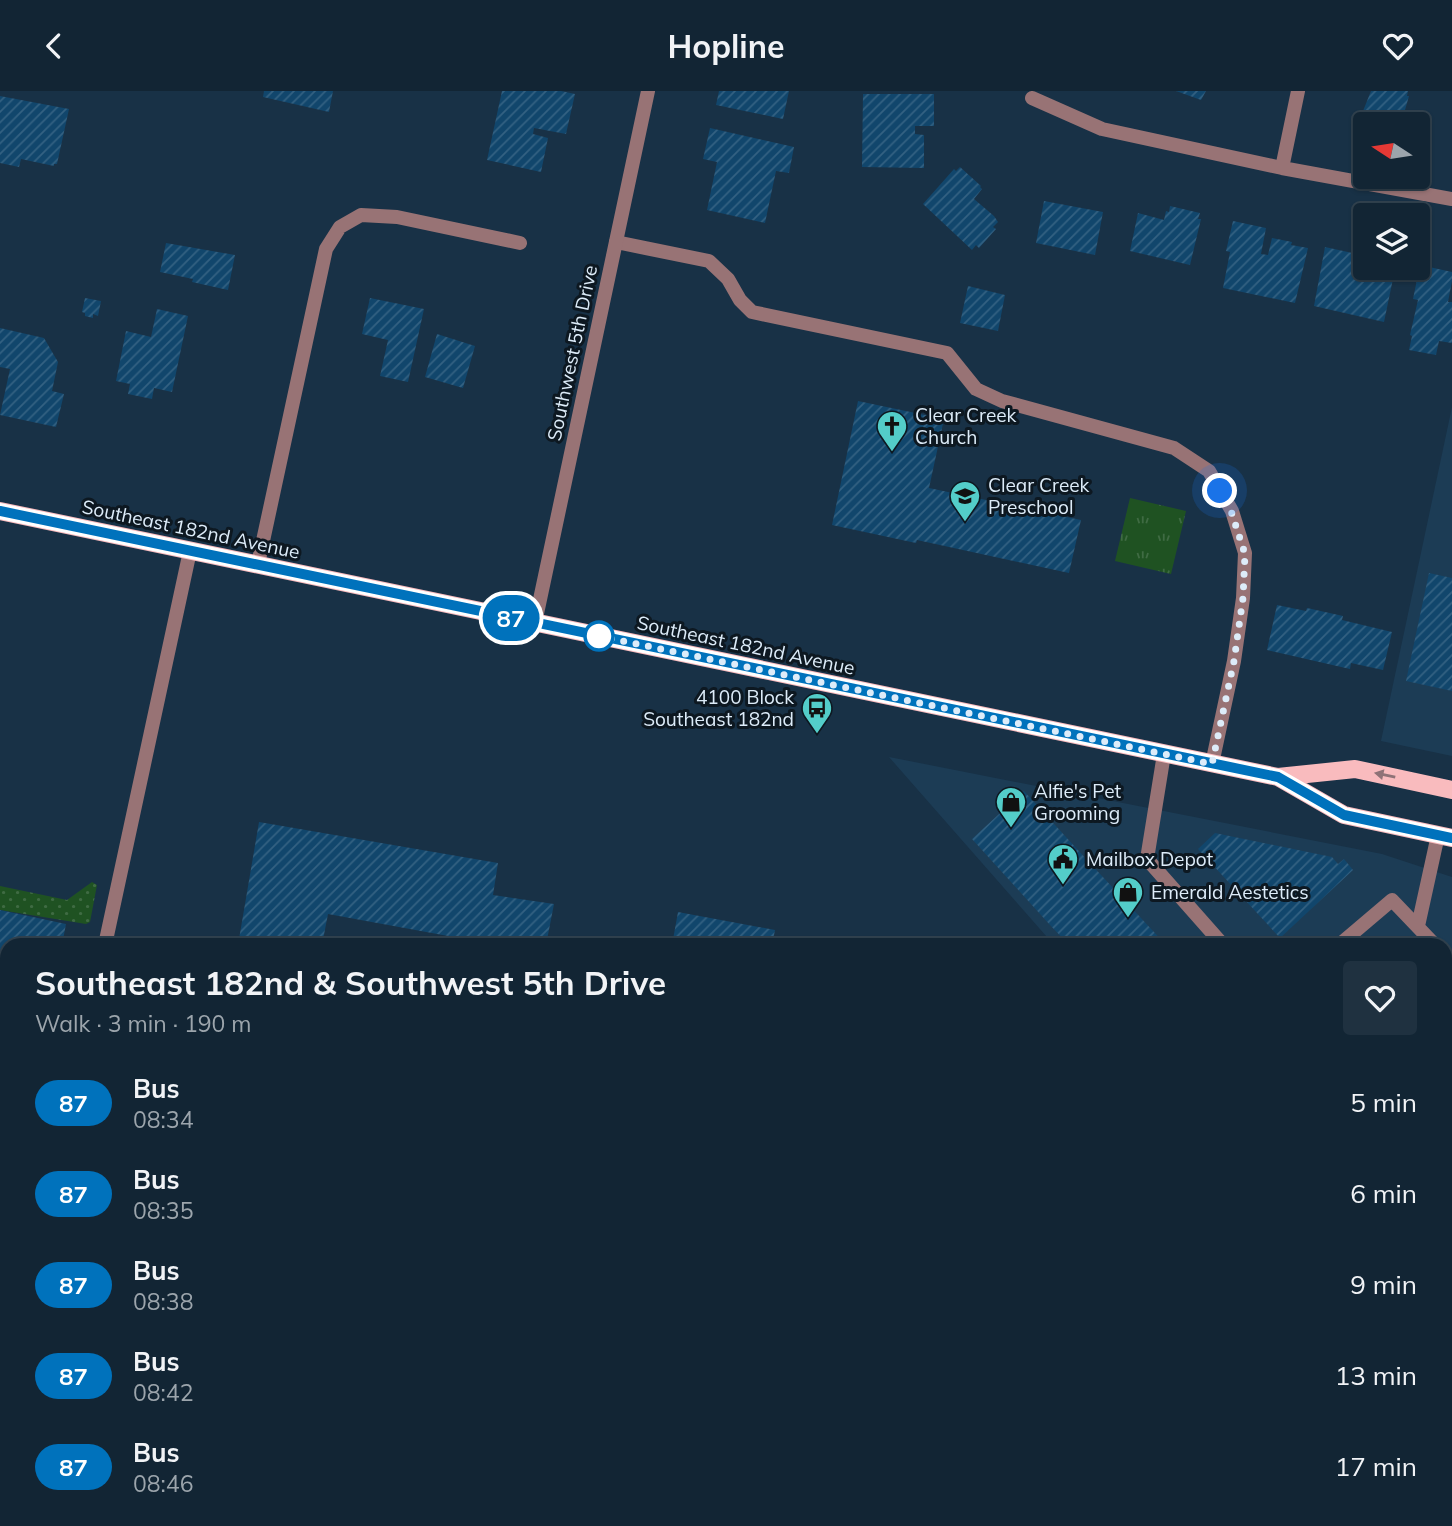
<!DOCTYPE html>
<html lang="en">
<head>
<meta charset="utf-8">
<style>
  body { margin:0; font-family:Mulish,sans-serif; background:#1f3140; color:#f1f3f6; height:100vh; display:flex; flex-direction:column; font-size:26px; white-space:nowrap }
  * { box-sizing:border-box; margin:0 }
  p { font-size:23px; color:#9ca5ac }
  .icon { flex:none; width:38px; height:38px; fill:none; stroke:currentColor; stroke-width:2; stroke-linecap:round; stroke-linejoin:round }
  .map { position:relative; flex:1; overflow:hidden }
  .sheet { position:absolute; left:0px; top:847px; width:1452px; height:588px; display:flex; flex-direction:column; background:#122534; border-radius:21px 21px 0 0; box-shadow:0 2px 5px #0004,0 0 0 2px #31424f }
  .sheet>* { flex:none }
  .badge { padding:0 14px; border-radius:23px; font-size:24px; line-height:46px }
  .needle { width:46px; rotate:282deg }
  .controls { position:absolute; left:1353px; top:21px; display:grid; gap:14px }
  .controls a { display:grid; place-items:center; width:77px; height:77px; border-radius:7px; background:#122534; box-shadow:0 2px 5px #0004,0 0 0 2px #31424f; font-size:35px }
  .you { position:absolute; width:35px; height:35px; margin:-18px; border:5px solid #fff; border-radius:50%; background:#1a73e8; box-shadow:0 0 0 10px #1a73e833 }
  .map>.badge { position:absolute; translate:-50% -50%; box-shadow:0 0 0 4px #fff }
  .round { display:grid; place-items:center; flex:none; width:74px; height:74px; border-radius:7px; background:#1f3140 }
  .summary { display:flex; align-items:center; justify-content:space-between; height:119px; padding:0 35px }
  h1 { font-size:33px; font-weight:700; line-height:52px }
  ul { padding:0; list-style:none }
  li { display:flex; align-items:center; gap:21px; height:91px; padding:0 35px }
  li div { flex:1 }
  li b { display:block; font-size:26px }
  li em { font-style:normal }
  li .badge { min-width:77px; font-weight:700; text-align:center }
  header { display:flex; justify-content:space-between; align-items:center; height:91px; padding:0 35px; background:#122534; font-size:32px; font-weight:700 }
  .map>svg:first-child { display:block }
</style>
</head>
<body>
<header><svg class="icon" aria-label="back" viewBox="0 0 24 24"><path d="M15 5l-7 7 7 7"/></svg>Hopline<svg class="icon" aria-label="heart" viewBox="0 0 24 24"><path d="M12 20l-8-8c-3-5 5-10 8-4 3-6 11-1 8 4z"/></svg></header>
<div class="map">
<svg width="1452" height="1435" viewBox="0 0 1452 1435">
  <defs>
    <pattern id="grass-dots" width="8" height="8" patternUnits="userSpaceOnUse" patternTransform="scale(1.75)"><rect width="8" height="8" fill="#1f5222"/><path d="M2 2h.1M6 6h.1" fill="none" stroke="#3f6b43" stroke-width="1.8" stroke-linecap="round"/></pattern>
    <pattern id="park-tufts" width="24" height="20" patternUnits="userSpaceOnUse" patternTransform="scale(1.75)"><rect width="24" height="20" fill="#1f5222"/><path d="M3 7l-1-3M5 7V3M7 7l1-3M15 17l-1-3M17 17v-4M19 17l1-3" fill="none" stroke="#3f6b43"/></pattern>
    <pattern id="building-hatch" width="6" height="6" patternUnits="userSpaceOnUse" patternTransform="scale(1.75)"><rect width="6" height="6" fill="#11466c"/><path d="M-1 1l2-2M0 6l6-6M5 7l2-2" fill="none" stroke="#336182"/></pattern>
  </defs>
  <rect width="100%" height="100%" fill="#183146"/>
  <path fill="#1c3c55" d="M 1452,316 L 1452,665 L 1381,650 Z
    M 889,666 L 1382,763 L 1452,786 L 1452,1306 L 1446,1298 L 1446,854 L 1054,854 Z"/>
  <path fill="url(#grass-dots)" d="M 92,791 L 97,794 L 90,831 L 86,833 L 0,819 L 0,795 L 67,809 Z"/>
  <path fill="url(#park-tufts)" d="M 1130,407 L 1186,420 L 1171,483 L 1115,470 Z"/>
  <path fill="url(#building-hatch)" d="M 264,0 L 333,0 L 329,21 L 263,6 Z
    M 502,0 L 561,0 L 575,3 L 566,43 L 534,37 L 533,43 L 548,47 L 541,81 L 487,69 Z
    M 719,0 L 789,0 L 783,28 L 716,14 Z
    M 1176,0 L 1206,0 L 1201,9 Z
    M 1371,0 L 1408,0 L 1407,5 L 1409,5 L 1401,33 L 1383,33 L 1363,28 L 1365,23 L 1363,20 Z
    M 863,3 L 934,3 L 934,35 L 915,35 L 915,43 L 924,44 L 924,77 L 862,76 Z
    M 0,5 L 69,18 L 57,73 L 54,73 L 54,75 L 21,68 L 19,76 L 0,72 Z
    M 710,37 L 794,56 L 789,82 L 776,80 L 765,132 L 707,119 L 717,71 L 703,68 Z
    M 960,76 L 981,95 L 980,96 L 982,98 L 974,108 L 994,125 L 998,131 L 993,136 L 996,138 L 979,157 L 976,154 L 972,159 L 923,113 L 954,78 L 956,80 Z
    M 1044,110 L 1103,121 L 1095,164 L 1036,152 Z
    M 1170,115 L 1200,122 L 1198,128 L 1201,128 L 1190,174 L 1130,160 L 1138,122 L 1164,129 L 1166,120 L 1169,121 Z
    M 1233,130 L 1266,137 L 1261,163 L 1268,164 L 1272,147 L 1292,151 L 1291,154 L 1308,157 L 1295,212 L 1223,197 L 1230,161 L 1226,160 Z
    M 166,152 L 235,164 L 228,199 L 192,191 L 193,188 L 160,181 Z
    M 1325,156 L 1357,163 L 1356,171 L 1365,173 L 1365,177 L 1397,177 L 1396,183 L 1394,183 L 1384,231 L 1314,215 Z
    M 1420,174 L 1452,181 L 1452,190 L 1448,211 L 1452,211 L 1452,252 L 1439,250 L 1436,264 L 1409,259 L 1412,245 L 1410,244 L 1418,209 L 1413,208 Z
    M 968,195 L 1005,204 L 998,240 L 960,232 Z
    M 85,207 L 101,210 L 98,225 L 93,223 L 93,227 L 85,225 L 85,222 L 82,221 Z
    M 370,207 L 424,218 L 408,291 L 380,285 L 388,249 L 362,243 Z
    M 157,218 L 188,225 L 172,301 L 154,297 L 152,308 L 128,303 L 130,293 L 116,290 L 126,240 L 151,246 Z
    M 0,237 L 44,247 L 58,271 L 52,300 L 64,303 L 56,336 L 0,324 L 10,278 L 0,276 Z
    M 437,243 L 475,255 L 463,297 L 425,286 Z
    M 858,310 L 944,328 L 929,397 L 1081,429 L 1069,482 L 917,449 L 916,452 L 832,434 Z
    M 1429,482 L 1452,487 L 1452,600 L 1406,590 Z
    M 1277,514 L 1306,520 L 1307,517 L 1343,525 L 1342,529 L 1392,541 L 1383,579 L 1351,572 L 1350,578 L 1267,559 Z
    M 1024,700 L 1076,757 L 1166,854 L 1069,854 L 1050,834 L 972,748 Z
    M 259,731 L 498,772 L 493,804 L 554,813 L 546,854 L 459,854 L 459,847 L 328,823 L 322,854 L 238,854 Z
    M 1215,742 L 1332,766 L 1338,773 L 1344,768 L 1353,779 L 1280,847 L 1198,758 Z
    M 0,819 L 66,833 L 62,854 L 7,854 L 7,1150 L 0,1148 Z
    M 678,821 L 775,839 L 772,854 L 672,854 Z
    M 1446,1165 L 1452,1172 L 1452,1283 L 1447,1288 L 1446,1287 Z
    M 70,1428 L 159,1428 L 184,1434 L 69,1435 Z
    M 187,1428 L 207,1428 L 213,1429 L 211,1435 L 185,1435 Z
    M 393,1428 L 441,1428 L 446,1429 L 445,1435 L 391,1435 Z
    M 455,1428 L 489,1428 L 508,1432 L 507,1435 L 453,1435 Z
    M 872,1428 L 916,1428 L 920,1435 L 876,1435 Z
    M 995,1428 L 1056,1428 L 1061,1435 L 1000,1435 Z
    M 1081,1428 L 1129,1428 L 1133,1435 L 1085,1435 Z
    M 1223,1428 L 1311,1428 L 1324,1435 L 1236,1435 Z"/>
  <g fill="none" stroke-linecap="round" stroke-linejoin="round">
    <path stroke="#987375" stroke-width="14" d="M 616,151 L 709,170 L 728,188 L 740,209 L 752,221 L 947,262 L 976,298 L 1002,310 L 1174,357 L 1209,380 L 1232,420 L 1245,462 L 1243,507 L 1234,570 L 1212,673
      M 258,473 L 326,158 L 340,136 L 361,124 L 397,126 L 520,152
      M 1164,663 L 1147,768 L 1223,854
      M 1418,835 L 1438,744
      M 105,854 L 190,460
      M 1339,854 L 1392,809 L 1435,854
      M 1446,865 L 1452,872
      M 1446,1111 L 1452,1118
      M 0,1276 L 7,1277"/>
    <path stroke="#987375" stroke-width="14" d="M 1032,7 L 1102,38 L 1282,77 L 1452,108
      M 1282,77 L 1298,0
      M 535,532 L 648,0"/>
    <path stroke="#f9bbbe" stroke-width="18" d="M 0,420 L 1278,686 L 1355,678 L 1452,699
      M 1278,686 L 1344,724 L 1452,747"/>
  </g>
  <defs><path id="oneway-solid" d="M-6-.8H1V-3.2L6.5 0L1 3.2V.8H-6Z" transform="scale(1.75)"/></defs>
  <use fill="#8f7277" href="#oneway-solid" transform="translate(1385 684) rotate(-168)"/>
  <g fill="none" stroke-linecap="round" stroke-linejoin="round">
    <g stroke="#fff" stroke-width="16">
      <path id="line" d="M 0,420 L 1278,686 L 1344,724 L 1452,747"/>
    </g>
    <use href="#line" stroke="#0072bc" stroke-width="10"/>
    <path stroke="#ddecf9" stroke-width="7" stroke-dasharray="0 12.6" d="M 599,545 L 1212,673 L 1234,570 L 1243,507 L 1245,463 L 1231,420 L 1220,400"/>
  </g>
  <defs>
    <g id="church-pin" transform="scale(1.575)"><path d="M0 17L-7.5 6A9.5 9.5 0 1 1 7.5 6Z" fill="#53cdc9" stroke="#0d1821"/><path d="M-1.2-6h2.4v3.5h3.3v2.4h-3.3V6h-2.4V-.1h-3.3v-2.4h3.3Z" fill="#111"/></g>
    <g id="school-pin" transform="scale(1.575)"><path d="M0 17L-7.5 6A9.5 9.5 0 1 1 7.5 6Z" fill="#53cdc9" stroke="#0d1821"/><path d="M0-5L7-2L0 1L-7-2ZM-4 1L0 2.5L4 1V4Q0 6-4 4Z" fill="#111"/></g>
    <g id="bus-pin" transform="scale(1.575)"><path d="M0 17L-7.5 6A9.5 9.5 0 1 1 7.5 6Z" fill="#53cdc9" stroke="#0d1821"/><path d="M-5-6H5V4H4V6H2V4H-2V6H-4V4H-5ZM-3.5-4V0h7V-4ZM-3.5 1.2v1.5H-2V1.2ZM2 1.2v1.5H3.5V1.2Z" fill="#111"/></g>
    <g id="shop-pin" transform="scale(1.575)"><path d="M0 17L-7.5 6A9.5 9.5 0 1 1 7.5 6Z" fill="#53cdc9" stroke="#0d1821"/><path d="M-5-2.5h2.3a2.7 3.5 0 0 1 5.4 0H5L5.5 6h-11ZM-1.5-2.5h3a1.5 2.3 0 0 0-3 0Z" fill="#111"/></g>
    <g id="civic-pin" transform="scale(1.575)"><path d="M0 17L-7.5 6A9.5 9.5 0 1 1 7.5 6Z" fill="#53cdc9" stroke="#0d1821"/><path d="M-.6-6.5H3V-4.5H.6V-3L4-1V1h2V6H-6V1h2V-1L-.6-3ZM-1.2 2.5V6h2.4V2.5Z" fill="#111"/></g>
  </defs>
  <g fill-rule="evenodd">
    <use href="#church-pin" x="892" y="335"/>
    <use href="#school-pin" x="965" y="405"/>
    <use href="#bus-pin" x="817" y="617"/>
    <use href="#shop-pin" x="1011" y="711"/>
    <use href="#civic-pin" x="1063" y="768"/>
    <use href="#shop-pin" x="1128" y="801"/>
  </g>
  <circle fill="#fff" stroke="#0072bc" stroke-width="3.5" cx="599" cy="545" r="14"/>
  <g text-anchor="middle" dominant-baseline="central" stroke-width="6" stroke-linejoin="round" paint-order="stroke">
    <g font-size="19" fill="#ddecf9" stroke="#0d1821">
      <text transform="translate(572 262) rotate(-78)">Southwest 5th Drive</text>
      <text transform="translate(191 438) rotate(12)">Southeast 182nd Avenue</text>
      <text transform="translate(746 554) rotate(12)">Southeast 182nd Avenue</text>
    </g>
    <g font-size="19" fill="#ddecf9" stroke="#0d1821" text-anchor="start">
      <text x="915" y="324">Clear Creek<tspan x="915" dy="22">Church</tspan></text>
      <text x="988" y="394">Clear Creek<tspan x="988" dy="22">Preschool</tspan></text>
      <text x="794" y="606" text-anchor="end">4100 Block<tspan x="794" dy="22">Southeast 182nd</tspan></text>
      <text x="1034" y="700">Alfie's Pet<tspan x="1034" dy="22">Grooming</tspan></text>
      <text x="1086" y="768">Mailbox Depot</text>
      <text x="1151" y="801">Emerald Aestetics</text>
    </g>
  </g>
</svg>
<div class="controls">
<a><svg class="needle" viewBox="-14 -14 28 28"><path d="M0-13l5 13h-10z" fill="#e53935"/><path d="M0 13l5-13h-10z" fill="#9ca5ac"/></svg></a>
<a><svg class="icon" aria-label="layers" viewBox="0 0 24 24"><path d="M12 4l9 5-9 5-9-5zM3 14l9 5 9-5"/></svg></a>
</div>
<div class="you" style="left:1220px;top:400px"></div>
<b class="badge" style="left:511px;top:527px;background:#0072bc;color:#fff">87</b>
<section class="sheet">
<div class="summary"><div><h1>Southeast 182nd &amp; Southwest 5th Drive</h1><p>Walk · 3 min · 190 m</p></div><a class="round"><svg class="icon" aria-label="heart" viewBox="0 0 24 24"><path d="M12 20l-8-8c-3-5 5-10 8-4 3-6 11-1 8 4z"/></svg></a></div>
<ul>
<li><span class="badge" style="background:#0072bc;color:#fff">87</span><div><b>Bus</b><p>08:34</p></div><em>5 min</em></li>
<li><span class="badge" style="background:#0072bc;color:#fff">87</span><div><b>Bus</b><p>08:35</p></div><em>6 min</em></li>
<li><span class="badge" style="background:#0072bc;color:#fff">87</span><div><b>Bus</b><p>08:38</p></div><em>9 min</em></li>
<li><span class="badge" style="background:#0072bc;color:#fff">87</span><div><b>Bus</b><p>08:42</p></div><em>13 min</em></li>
<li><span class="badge" style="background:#0072bc;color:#fff">87</span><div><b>Bus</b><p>08:46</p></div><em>17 min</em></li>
</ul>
</section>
</div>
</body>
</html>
